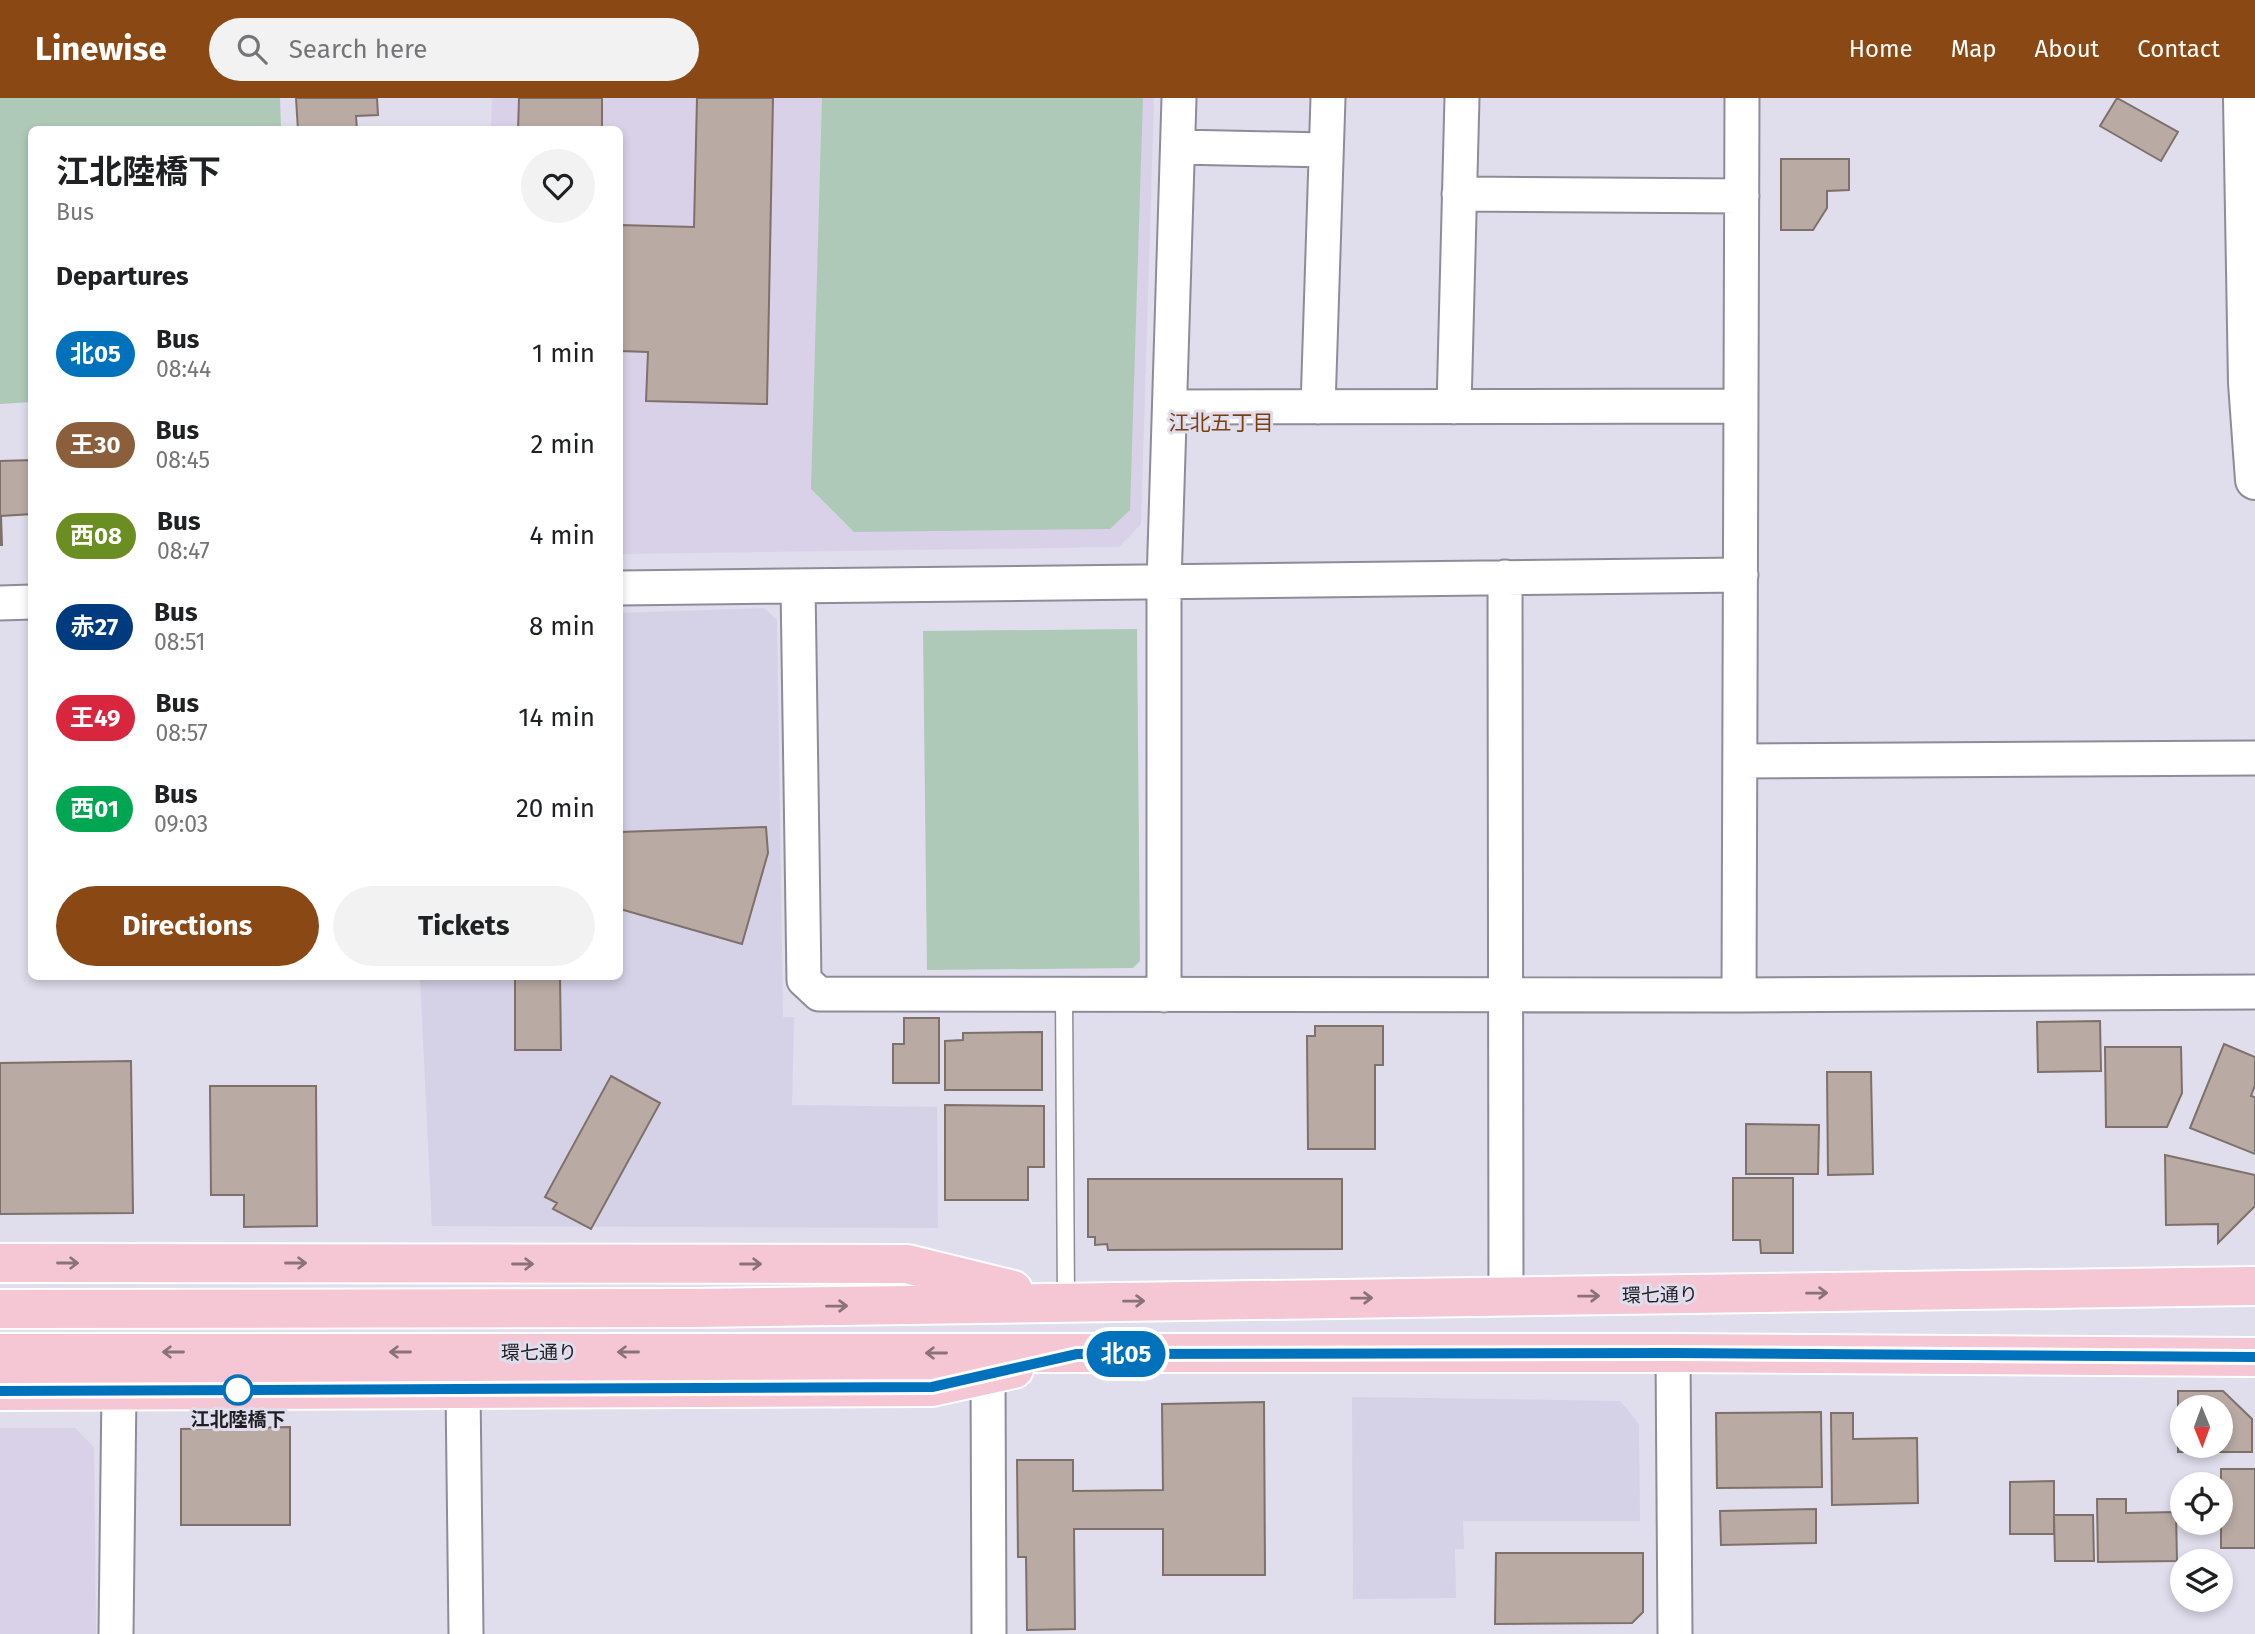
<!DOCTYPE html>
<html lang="en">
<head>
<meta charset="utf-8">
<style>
  body { margin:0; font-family:"Fira Sans","Noto Sans JP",sans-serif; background:#f2f2f2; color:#202124; height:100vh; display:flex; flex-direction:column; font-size:26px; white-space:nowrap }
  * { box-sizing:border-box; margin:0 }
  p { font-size:23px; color:#757577 }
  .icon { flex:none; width:38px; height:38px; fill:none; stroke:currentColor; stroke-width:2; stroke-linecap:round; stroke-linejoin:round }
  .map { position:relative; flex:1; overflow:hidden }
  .sheet { position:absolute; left:28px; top:28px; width:595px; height:854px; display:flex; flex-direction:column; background:#fff; border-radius:10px; box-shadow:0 4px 10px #0003 }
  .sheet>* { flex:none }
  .badge { padding:0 14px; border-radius:23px; font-size:24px; line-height:46px }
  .needle { width:46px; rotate:179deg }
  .tools { position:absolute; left:2170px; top:1297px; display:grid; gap:14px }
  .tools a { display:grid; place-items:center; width:63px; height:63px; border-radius:50%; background:#fff; box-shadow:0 4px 10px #0003; font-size:35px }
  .map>.badge { position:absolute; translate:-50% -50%; box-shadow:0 0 0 4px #fff }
  h2 { padding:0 28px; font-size:26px; line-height:63px }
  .round { display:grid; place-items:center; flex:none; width:74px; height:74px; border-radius:37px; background:#f2f2f2 }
  .summary { display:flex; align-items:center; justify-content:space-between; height:119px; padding:0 28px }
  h1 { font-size:33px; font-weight:700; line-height:52px }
  .button { display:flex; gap:14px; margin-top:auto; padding:14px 28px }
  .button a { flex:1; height:80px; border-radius:42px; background:#8a4815; color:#fff; font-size:28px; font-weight:700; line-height:80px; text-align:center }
  .button a+a { background:#f2f2f2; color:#202124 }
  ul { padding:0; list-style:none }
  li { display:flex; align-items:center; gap:21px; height:91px; padding:0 28px }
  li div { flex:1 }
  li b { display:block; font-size:26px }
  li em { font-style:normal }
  li .badge { min-width:77px; font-weight:700; text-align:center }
  header { display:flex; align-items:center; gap:42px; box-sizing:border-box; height:98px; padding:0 35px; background:#8a4815; color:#fff }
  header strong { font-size:33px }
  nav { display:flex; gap:38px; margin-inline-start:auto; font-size:24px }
  .search { width:490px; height:63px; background:#f2f2f2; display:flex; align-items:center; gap:18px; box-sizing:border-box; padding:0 24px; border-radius:38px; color:#757577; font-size:26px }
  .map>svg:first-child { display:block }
</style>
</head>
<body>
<header>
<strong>Linewise</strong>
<div class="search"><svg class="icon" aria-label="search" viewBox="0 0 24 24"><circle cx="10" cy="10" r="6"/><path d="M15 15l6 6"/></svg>Search here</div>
<nav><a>Home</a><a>Map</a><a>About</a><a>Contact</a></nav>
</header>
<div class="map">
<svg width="2255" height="1536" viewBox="0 0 2255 1536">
  <rect width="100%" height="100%" fill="#e0ddec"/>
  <path fill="#d5d1e7" d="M 764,510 L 777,522 L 783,919 L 794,919 L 792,1007 L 937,1009 L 938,1130 L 432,1128 L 420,879 L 620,878 L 620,515 Z
    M 1352,1299 L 1620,1303 L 1639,1326 L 1640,1423 L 1463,1423 L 1464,1451 L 1455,1451 L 1456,1500 L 1353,1501 Z"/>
  <path fill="#d9d1e7" d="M 492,0 L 1154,0 L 1141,426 L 1119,449 L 620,456 L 620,32 L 491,32 Z
    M 0,1330 L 75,1330 L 94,1349 L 96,1536 L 0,1536 Z"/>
  <path fill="#afc9b8" d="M 0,0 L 280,0 L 281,31 L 32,32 L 31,304 L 0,306 Z
    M 822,0 L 1143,0 L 1130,412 L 1110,431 L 854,434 L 811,391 Z
    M 1137,531 L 1140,863 L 1133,870 L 927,872 L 923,533 Z"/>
  <path fill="#b9aaa4" stroke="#7e706a" stroke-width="2" fill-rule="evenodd" d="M 296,0 L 377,0 L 378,17 L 356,18 L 357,32 L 298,32 Z
    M 519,0 L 602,0 L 602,32 L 518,32 Z
    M 697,0 L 773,0 L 767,306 L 646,303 L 648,254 L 620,253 L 620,127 L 694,129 Z
    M 2117,0 L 2178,34 L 2161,63 L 2100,28 Z
    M 1781,61 L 1849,61 L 1849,92 L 1827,93 L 1827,110 L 1813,132 L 1781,132 Z
    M 32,362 L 32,416 L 1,418 L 2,447 L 0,447 L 0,363 Z
    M 766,729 L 768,755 L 742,846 L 620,811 L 620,734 Z
    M 515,878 L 560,878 L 561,952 L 515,952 Z
    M 904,920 L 939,920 L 939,985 L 893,985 L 893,946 L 904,946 Z
    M 2100,923 L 2101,973 L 2038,974 L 2037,924 Z
    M 1315,928 L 1383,928 L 1383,967 L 1375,967 L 1375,1051 L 1308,1051 L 1307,938 L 1315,938 Z
    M 1042,934 L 1042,992 L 945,992 L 945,943 L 963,942 L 963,935 Z
    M 2224,946 L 2255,959 L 2255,987 L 2251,998 L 2255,999 L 2255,1056 L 2190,1030 Z
    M 2105,949 L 2181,949 L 2182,995 L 2167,1029 L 2106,1029 Z
    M 131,963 L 133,1115 L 0,1116 L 0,965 Z
    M 1827,974 L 1871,974 L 1873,1076 L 1828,1077 Z
    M 611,978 L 660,1005 L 591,1131 L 553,1111 L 557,1105 L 545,1099 Z
    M 210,988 L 316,988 L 317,1128 L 244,1129 L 244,1097 L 211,1097 Z
    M 945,1007 L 1044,1008 L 1044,1069 L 1028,1069 L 1028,1102 L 945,1102 Z
    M 1746,1026 L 1819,1027 L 1818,1076 L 1746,1076 Z
    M 2165,1057 L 2255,1077 L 2255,1108 L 2218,1145 L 2218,1126 L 2166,1127 Z
    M 1733,1080 L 1793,1080 L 1793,1155 L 1761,1155 L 1760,1142 L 1733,1142 Z
    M 1088,1081 L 1342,1081 L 1342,1151 L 1108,1152 L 1107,1146 L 1095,1147 L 1095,1139 L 1088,1139 Z
    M 2178,1293 L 2223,1293 L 2252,1321 L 2252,1354 L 2178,1354 ZM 2182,1309 L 2221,1309 L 2221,1348 L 2182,1348 Z
    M 1264,1304 L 1265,1477 L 1163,1477 L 1163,1431 L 1074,1431 L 1075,1531 L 1027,1532 L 1026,1459 L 1018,1459 L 1017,1362 L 1073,1362 L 1073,1393 L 1163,1392 L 1162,1306 Z
    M 1821,1314 L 1822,1389 L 1717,1390 L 1716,1315 Z
    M 1831,1315 L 1853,1315 L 1853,1341 L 1917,1340 L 1918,1405 L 1832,1407 Z
    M 290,1329 L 290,1427 L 181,1427 L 181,1331 Z
    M 2221,1371 L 2255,1371 L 2255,1450 L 2221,1450 Z
    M 2054,1383 L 2054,1436 L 2010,1436 L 2010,1384 Z
    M 2097,1401 L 2126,1401 L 2126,1415 L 2176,1414 L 2177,1463 L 2098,1464 Z
    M 1816,1411 L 1816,1445 L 1721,1447 L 1720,1413 Z
    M 2054,1417 L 2093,1417 L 2094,1463 L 2055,1463 Z
    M 1496,1455 L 1643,1455 L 1643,1514 L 1632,1525 L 1495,1526 Z"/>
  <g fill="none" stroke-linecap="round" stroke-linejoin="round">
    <g stroke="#8e8c99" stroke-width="19">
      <path id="lane" d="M 1064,897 L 1066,1205"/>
    </g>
    <g stroke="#8e8c99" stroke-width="37">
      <path id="street" d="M 1178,49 L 1326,52
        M 1459,96 L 1742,98
        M 1170,309 L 1741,308
        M 1318,309 L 1328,0
        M 1454,309 L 1462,0
        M 1505,479 L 1506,1199
        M 798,488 L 804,882 L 819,896 L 1739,897 L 2255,894
        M 620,490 L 1741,477
        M 0,505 L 32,504
        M 1740,663 L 2255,660
        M 1164,897 L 1164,485 L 1179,0
        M 1739,897 L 1742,0
        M 1673,1255 L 1675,1536
        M 988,1277 L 989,1536
        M 463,1291 L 466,1536
        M 116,1536 L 119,1292"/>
    </g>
    <g stroke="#8e8c99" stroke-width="42">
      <path id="secondary" d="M 2243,0 L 2248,285 L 2255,382"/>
    </g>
    <g stroke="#fff" stroke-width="42">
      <path id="primary" d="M 0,1165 L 907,1166 L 1013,1192
        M 0,1211 L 696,1210 L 2255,1188
        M 0,1255 L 1673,1255 L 2255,1259
        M 0,1293 L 932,1289 L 1014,1271"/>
    </g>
    <use href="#lane" stroke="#fff" stroke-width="16"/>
    <use href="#street" stroke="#fff" stroke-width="33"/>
    <use href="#secondary" stroke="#fff" stroke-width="38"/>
    <use href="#primary" stroke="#f5c6d3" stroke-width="38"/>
  </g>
  <defs><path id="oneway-shaft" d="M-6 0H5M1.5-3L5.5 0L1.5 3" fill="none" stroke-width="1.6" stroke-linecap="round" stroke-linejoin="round" transform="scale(1.75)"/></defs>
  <g stroke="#8a727b">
    <use href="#oneway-shaft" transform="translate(68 1165)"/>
    <use href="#oneway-shaft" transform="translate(296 1165)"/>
    <use href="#oneway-shaft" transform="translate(523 1166)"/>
    <use href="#oneway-shaft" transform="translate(751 1166)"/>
    <use href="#oneway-shaft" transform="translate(1817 1195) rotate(-1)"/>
    <use href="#oneway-shaft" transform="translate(1589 1198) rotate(-1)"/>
    <use href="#oneway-shaft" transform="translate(1362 1200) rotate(-1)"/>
    <use href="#oneway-shaft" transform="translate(1134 1203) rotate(-1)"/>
    <use href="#oneway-shaft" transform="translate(837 1208) rotate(-1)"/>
    <use href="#oneway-shaft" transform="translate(173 1254) rotate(180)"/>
    <use href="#oneway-shaft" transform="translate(400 1254) rotate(180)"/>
    <use href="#oneway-shaft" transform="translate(628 1254) rotate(180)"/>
    <use href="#oneway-shaft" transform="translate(936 1255) rotate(-180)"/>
  </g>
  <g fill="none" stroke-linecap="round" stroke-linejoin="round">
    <g stroke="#fff" stroke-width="16">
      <path id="line" d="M 0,1293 L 932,1289 L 1077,1256 L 1673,1255 L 2255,1259"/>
    </g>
    <use href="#line" stroke="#0072bc" stroke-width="10"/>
  </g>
  <circle fill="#fff" stroke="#0072bc" stroke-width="3.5" cx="238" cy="1292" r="14"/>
  <g text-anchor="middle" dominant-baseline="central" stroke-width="6" stroke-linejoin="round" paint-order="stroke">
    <g font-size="19" fill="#1f1e23" stroke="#e0ddec">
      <text transform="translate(1660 1197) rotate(-1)">環七通り</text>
      <text x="539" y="1254">環七通り</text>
    </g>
    <g font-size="19" font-weight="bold" fill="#1f1e23" stroke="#e0ddec">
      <text x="238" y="1321">江北陸橋下</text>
    </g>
    <g font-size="21" fill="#7a3f10" stroke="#e0ddec">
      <text x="1221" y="325">江北五丁目</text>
    </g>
  </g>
</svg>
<div class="tools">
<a><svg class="needle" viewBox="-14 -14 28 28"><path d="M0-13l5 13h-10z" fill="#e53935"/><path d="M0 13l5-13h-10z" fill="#757577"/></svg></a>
<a><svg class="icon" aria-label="locate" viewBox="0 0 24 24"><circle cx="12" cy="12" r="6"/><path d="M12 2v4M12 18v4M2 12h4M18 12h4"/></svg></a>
<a><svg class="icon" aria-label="layers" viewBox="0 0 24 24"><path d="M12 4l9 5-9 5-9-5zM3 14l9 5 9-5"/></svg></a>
</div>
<b class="badge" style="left:1126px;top:1256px;background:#0072bc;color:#fff">北05</b>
<section class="sheet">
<div class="summary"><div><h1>江北陸橋下</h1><p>Bus</p></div><a class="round"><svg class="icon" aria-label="heart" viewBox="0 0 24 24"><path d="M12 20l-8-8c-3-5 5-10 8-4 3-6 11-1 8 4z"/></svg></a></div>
<h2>Departures</h2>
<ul>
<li><span class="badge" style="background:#0072bc;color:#fff">北05</span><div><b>Bus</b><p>08:44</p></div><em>1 min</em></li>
<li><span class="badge" style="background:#8b5e3c;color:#fff">王30</span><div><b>Bus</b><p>08:45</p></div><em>2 min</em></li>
<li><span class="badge" style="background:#6b8e23;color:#fff">西08</span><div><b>Bus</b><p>08:47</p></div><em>4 min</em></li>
<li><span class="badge" style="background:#003b80;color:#fff">赤27</span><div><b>Bus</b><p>08:51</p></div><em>8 min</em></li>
<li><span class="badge" style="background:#d7263d;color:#fff">王49</span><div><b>Bus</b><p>08:57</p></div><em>14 min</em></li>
<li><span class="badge" style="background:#00a651;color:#fff">西01</span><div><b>Bus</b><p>09:03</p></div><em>20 min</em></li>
</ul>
<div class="button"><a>Directions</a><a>Tickets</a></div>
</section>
</div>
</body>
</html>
